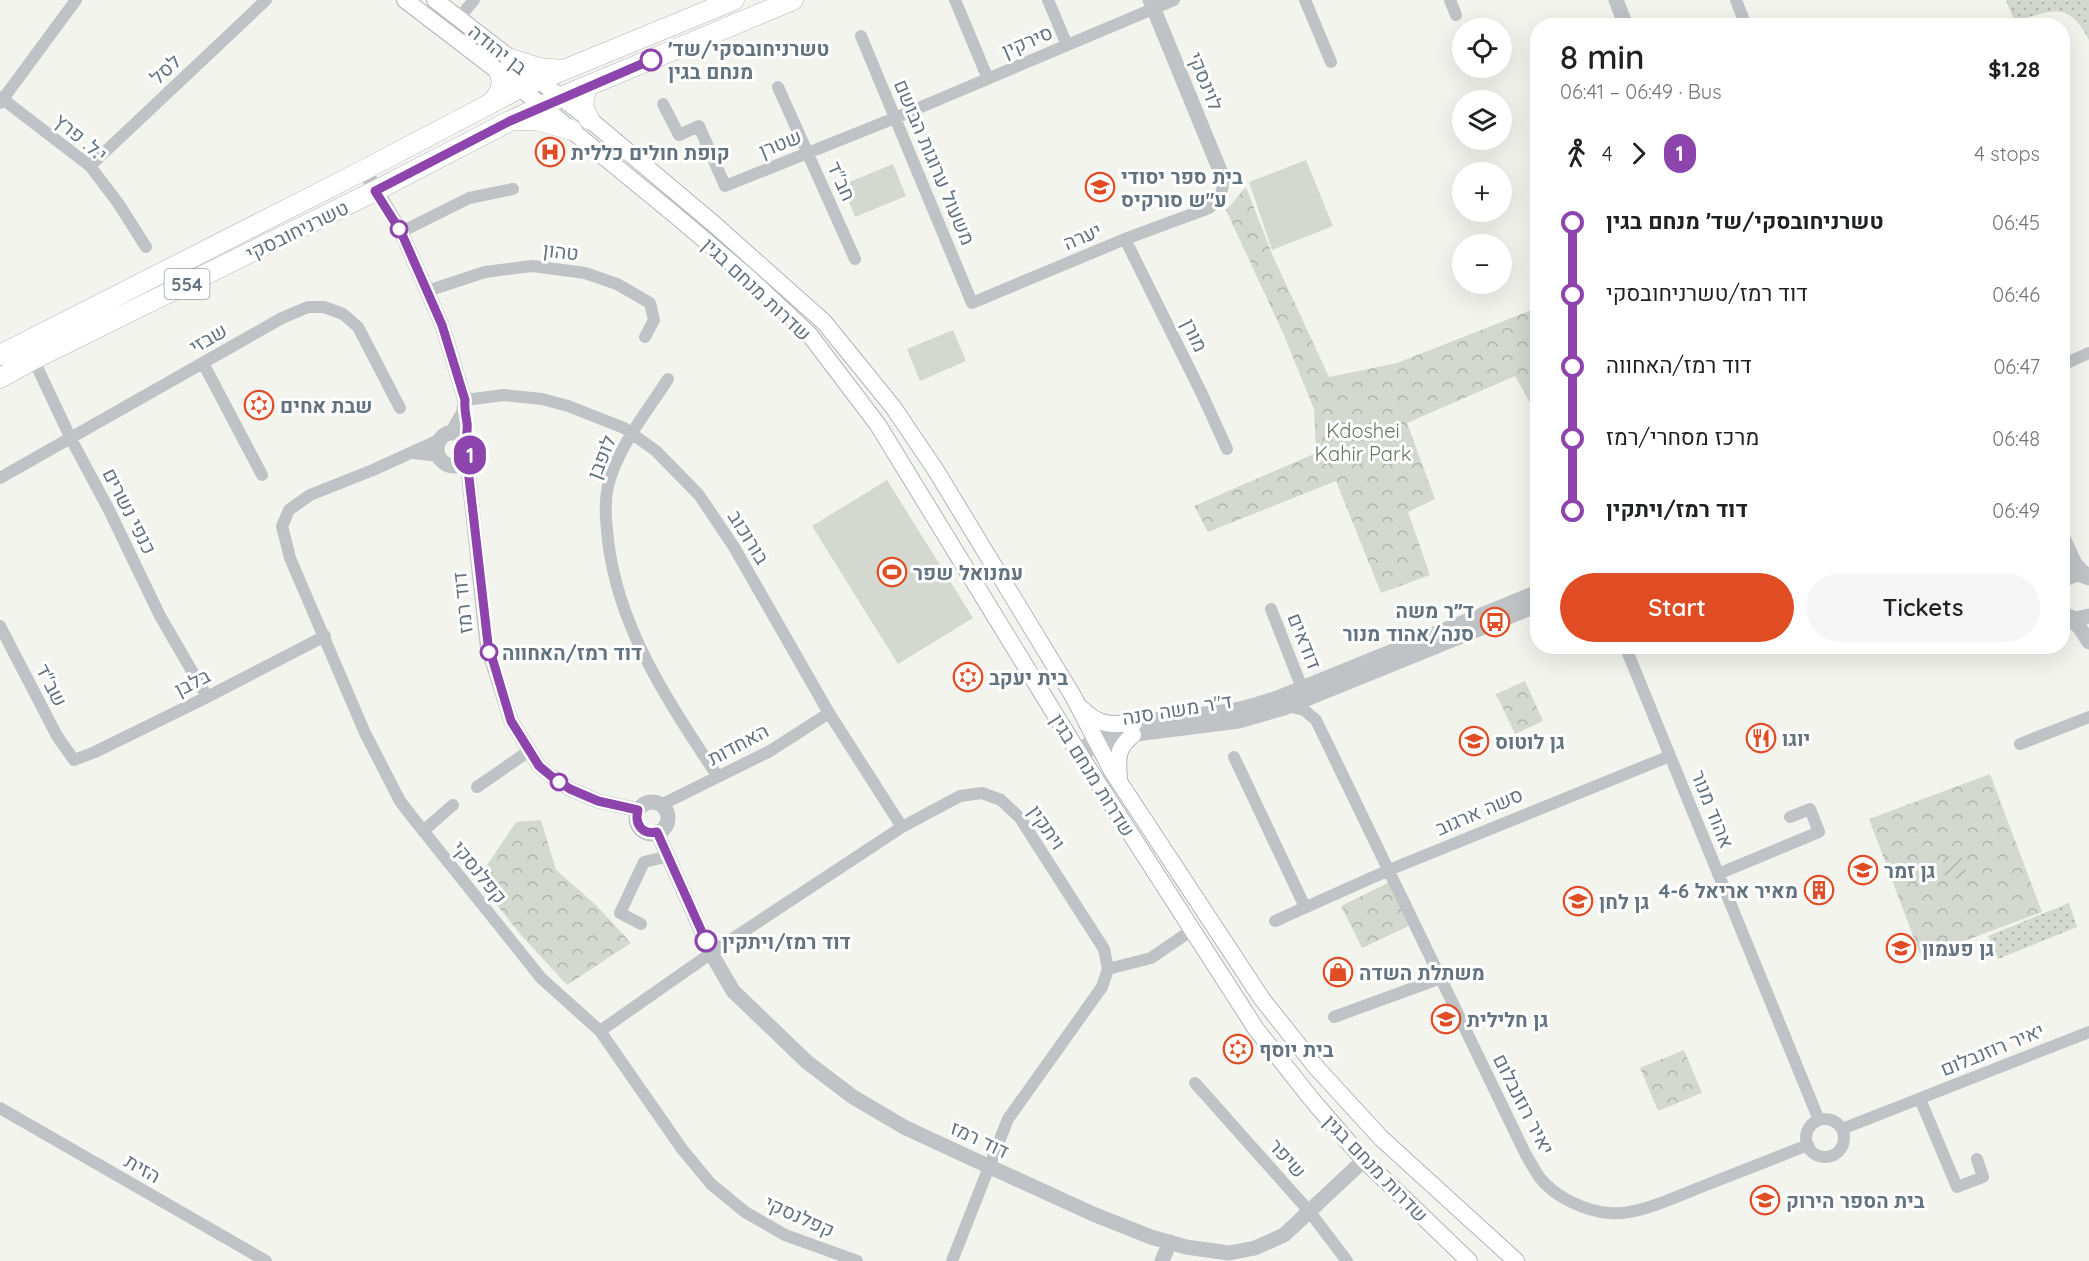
<!DOCTYPE html>
<html lang="en">
<head>
<meta charset="utf-8">
<style>
  body { margin:0; font-family:Quicksand,Heebo,sans-serif; background:#f6f6f6; color:#202124; height:100vh; display:flex; flex-direction:column; font-size:22px; white-space:nowrap }
  * { box-sizing:border-box; margin:0 }
  p { font-size:20px; color:#757577 }
  .icon { flex:none; width:33px; height:33px; fill:none; stroke:currentColor; stroke-width:2; stroke-linecap:round; stroke-linejoin:round }
  .map { position:relative; flex:1; overflow:hidden }
  .sheet { position:absolute; left:1530px; top:18px; width:540px; height:636px; display:flex; flex-direction:column; background:#fff; border-radius:24px; box-shadow:0 6px 24px #0002 }
  .sheet>* { flex:none }
  .badge { padding:0 12px; border-radius:20px; font-size:21px; line-height:39px }
  .buttons { position:absolute; left:1452px; top:18px; display:grid; gap:12px }
  .buttons a { display:grid; place-items:center; width:60px; height:60px; border-radius:50%; background:#fff; box-shadow:0 6px 24px #0002; font-size:30px }
  .map>.badge { position:absolute; translate:-50% -50%; box-shadow:0 0 0 3px #fff }
  .legs { display:flex; align-items:center; gap:9px; height:66px; padding:0 30px; font-size:20px }
  .legs p { margin-inline-start:auto }
  .headline { display:flex; align-items:center; justify-content:space-between; height:102px; padding:0 30px }
  h1 { font-size:33px; font-weight:600; line-height:45px }
  .primary-button { display:flex; gap:12px; margin-top:auto; padding:12px 30px }
  .primary-button a { flex:1; height:69px; border-radius:36px; background:#e04c23; color:#fff; font-size:24px; font-weight:600; line-height:69px; text-align:center }
  .primary-button a+a { background:#f6f6f6; color:#202124 }
  ul { padding:0 30px; list-style:none }
  li { display:flex; align-items:center; gap:21px; height:72px; font-size:22px }
  li i { display:grid; place-items:center; width:9px; height:100%; margin:0 8px; background:currentColor }
  li i::after { content:''; width:15px; height:15px; margin:-8px; border:4px solid; border-radius:50%; background:#fff }
  li p { margin-inline-start:auto }
  li:first-child i { background:linear-gradient(#0000 50%,currentColor 0) }
  li:last-child i { background:linear-gradient(currentColor 50%,#0000 0) }
  .map>svg:first-child { display:block }
</style>
</head>
<body>
<div class="map">
<svg width="2089" height="1261" viewBox="0 0 2089 1261">
  <defs>
    <pattern id="grass-dots" width="8" height="8" patternUnits="userSpaceOnUse" patternTransform="scale(1.5)"><rect width="8" height="8" fill="#d3d9cf"/><path d="M2 2h.1M6 6h.1" fill="none" stroke="#afb5ad" stroke-width="1.8" stroke-linecap="round"/></pattern>
    <pattern id="park-crowns" width="20" height="18" patternUnits="userSpaceOnUse" patternTransform="scale(1.5)"><rect width="20" height="18" fill="#d3d9cf"/><path d="M2 6a3 3 0 1 1 6 0M12 15a3 3 0 1 1 6 0" fill="none" stroke="#afb5ad"/></pattern>
    <pattern id="garden-furrows" width="10" height="10" patternUnits="userSpaceOnUse" patternTransform="scale(1.5)"><rect width="10" height="10" fill="#d3d9cf"/><path d="M-1 1l2-2M0 10L10 0M9 11l2-2" fill="none" stroke="#afb5ad"/></pattern>
  </defs>
  <rect width="100%" height="100%" fill="#f4f4ef"/>
  <path fill="url(#grass-dots)" d="M 2006,0 L 2089,0 L 2089,40 C 2069,0 2051,10 2015,22 Z
    M 2069,903 L 2077,927 L 1998,959 L 1988,936 Z"/>
  <path fill="url(#park-crowns)" d="M 1246,187 L 1272,254 L 1329,377 L 1397,363 L 1537,308 L 1537,415 L 1515,376 L 1407,423 L 1435,499 L 1408,512 L 1430,575 L 1381,593 L 1336,481 L 1208,532 L 1194,506 L 1316,453 L 1314,409 L 1283,333 L 1226,210 Z
    M 1525,681 L 1543,721 L 1515,734 L 1496,694 Z
    M 1990,774 L 2042,912 L 1921,957 L 1869,819 Z
    M 541,820 L 556,870 L 596,905 L 631,943 L 567,985 L 520,934 L 477,880 L 516,822 Z
    M 1390,882 L 1411,925 L 1362,948 L 1341,906 Z
    M 1684,1050 L 1702,1093 L 1658,1111 L 1640,1068 Z"/>
  <path fill="url(#garden-furrows)" d="M1942 867a12 12 0 1 1 24 0a12 12 0 1 1-24 0Z"/>
  <path fill="#d3d9cf" d="M 1306,160 L 1333,226 L 1272,250 L 1249,182 Z
    M 893,164 L 906,196 L 855,217 L 842,185 Z
    M 953,330 L 966,361 L 920,381 L 907,349 Z
    M 887,480 L 973,618 L 898,664 L 812,526 Z"/>
  <g fill="none" stroke-linecap="round" stroke-linejoin="round">
    <g stroke="#afb5b9" stroke-width="18">
      <path id="secondary" d="M 405,0 L 520,88 L 675,215 L 747,276 L 809,334 L 878,425 L 1078,752 L 1256,1029 L 1313,1101 L 1364,1160 L 1469,1261
        M 435,0 L 589,119 L 714,224 L 824,322 L 893,407 L 935,469 L 1073,696 L 1112,771 L 1262,999 L 1316,1067 L 1381,1138 L 1516,1261
        M 1082,709 C 1099,726 1111,725 1134,723
        M 1119,780 C 1118,760 1115,749 1133,735"/>
    </g>
    <g stroke="#b0b5b8" stroke-width="21">
      <path id="primary" d="M 511,59 L 539,68 L 563,70
        M 586,87 L 583,107 L 589,119
        M 492,102 C 500,93 505,84 499,72
        M 516,120 L 536,120 L 572,130
        M 0,355 L 364,170 L 520,88 L 734,0
        M 0,378 L 34,359 L 375,191 L 510,121 L 561,97 L 793,0"/>
    </g>
    <path stroke="#bfc3c6" stroke-width="12" d="M 955,0 L 988,79
      M 1048,0 L 1067,45
      M 1305,0 L 1331,62
      M 1450,0 L 1456,15
      M 1736,0 L 1746,26
      M 459,18 L 474,0
      M 861,36 L 972,303 L 1125,239 L 1209,208 C 1221,199 1223,193 1223,178
      M 778,87 L 855,259
      M 0,97 L 90,166 L 118,203 L 146,247
      M 0,103 L 76,0
      M 663,104 L 679,135 L 699,126 L 725,186 L 895,118 L 1174,0
      M 90,166 L 266,0
      M 401,232 L 469,198 L 513,189
      M 1125,239 L 1201,392 L 1227,449
      M 427,291 L 485,272 L 532,266 L 585,273 L 617,284 L 650,303 L 654,320 L 645,337
      M 31,354 L 71,439 L 109,510 L 160,616 L 207,697
      M 203,363 L 262,475
      M 2062,365 L 2089,353
      M 668,379 C 646,413 618,447 608,486 C 604,504 606,522 608,540 C 618,629 670,704 718,777
      M 465,400 L 504,395 L 542,399 L 568,406 L 624,428 L 656,451 L 699,495 L 734,547 L 829,713 L 902,827
      M 441,439 L 373,470 L 310,495 L 289,510 L 282,526 L 290,558 L 365,733 L 400,801 L 413,818 L 541,978 L 600,1031 L 682,1149 L 711,1184 L 745,1212 L 785,1235 L 857,1261
      M 413,453 L 439,456
      M 0,478 L 282,318 L 308,307 L 324,307 L 343,314 L 358,327 L 400,408
      M 1271,609 L 1302,688
      M 0,626 L 57,736 L 74,760 L 95,752 L 207,697 L 325,636
      M 1625,646 L 1819,1120
      M 1288,706 L 1304,710 L 1316,720 L 1526,1155 C 1531,1163 1535,1171 1540,1178 C 1555,1197 1585,1211 1609,1213 C 1637,1216 1675,1197 1701,1187 C 1737,1173 1773,1159 1808,1145
      M 2020,744 L 2089,717
      M 1234,757 L 1305,907
      M 477,787 L 529,751
      M 661,805 L 770,751 L 829,713
      M 423,831 L 453,805
      M 1718,874 L 1819,832 L 1810,809 L 1790,817
      M 1275,921 L 1389,870 L 1670,756
      M 641,924 L 620,913 L 644,862 L 669,856
      M 1108,969 L 1151,958 L 1192,930
      M 1334,1017 L 1441,978
      M 600,1031 L 720,947 L 902,827 L 960,796 L 982,793 L 1001,800 L 1020,818 L 1104,949 L 1108,969 L 1102,987 L 1008,1119 L 952,1261
      M 1195,1083 L 1309,1211 L 1347,1261
      M 1920,1099 L 1957,1187 L 1983,1177 L 1977,1159
      M 0,1108 L 266,1261
      M1806 1138a19 19 0 1 1 38 0a19 19 0 1 1-38 0Z
      M 1842,1129 L 2089,1032"/>
    <path stroke="#bfc3c6" stroke-width="15" d="M 1150,0 L 1223,178
      M 1616,0 L 1626,26
      M 364,170 L 401,232 L 442,325 L 465,400 L 464,412 L 452,433
      M437 449a17 17 0 1 1 34 0a17 17 0 1 1-34 0Z
      M 467,460 L 487,644 L 511,721 L 539,766 L 551,776 L 570,789 L 598,801 L 638,810
      M 2062,536 L 2075,564 L 2088,577
      M 2062,580 L 2077,574 L 2089,578
      M 2065,615 L 2076,619 L 2089,616
      M 2069,618 L 2080,628 L 2089,642
      M 1090,749 L 1136,734 L 1239,721 L 1284,708 L 1538,605
      M 1078,752 C 1125,713 1178,720 1235,710 C 1250,707 1265,702 1280,697 L 1538,592
      M636 818a16 16 0 1 1 32 0a16 16 0 1 1-32 0Z
      M 657,832 L 711,953 L 733,991 L 807,1062 L 853,1097 L 906,1128 L 990,1167 L 1093,1214 L 1151,1237 L 1186,1247 L 1229,1253 L 1255,1248 L 1284,1235 L 1364,1160
      M 1162,1261 L 1170,1242"/>
    <use href="#secondary" stroke="#fff" stroke-width="16"/>
    <use href="#primary" stroke="#fff" stroke-width="20"/>
  </g>
  <g fill="none" stroke-linecap="round" stroke-linejoin="round">
    <g stroke="#fff" stroke-width="14">
      <path id="line-1" d="M 651,60 L 510,121 L 375,191 L 401,232 L 442,325 L 465,400 C 464,409 466,415 467,423 C 468,428 466,434 467,438 C 470,448 474,450 467,460 L 488,644 L 511,721 L 539,766 L 551,776 L 570,789 L 598,801 L 638,810 C 634,825 643,835 657,832 L 706,941"/>
    </g>
    <use href="#line-1" stroke="#8e44ad" stroke-width="9"/>
  </g>
  <defs>
    <g id="hospital-ring" transform="scale(1.5)"><circle r="9.5" fill="#fff" stroke="#e04c23" stroke-width="1.5"/><path d="M-5-5h3v3.5h4V-5h3V5h-3V1.5h-4V5h-3Z" fill="#e04c23"/></g>
    <g id="school-ring" transform="scale(1.5)"><circle r="9.5" fill="#fff" stroke="#e04c23" stroke-width="1.5"/><path d="M0-5L7-2L0 1L-7-2ZM-4 1L0 2.5L4 1V4Q0 6-4 4Z" fill="#e04c23"/></g>
    <g id="synagogue-ring" transform="scale(1.5)"><circle r="9.5" fill="#fff" stroke="#e04c23" stroke-width="1.5"/><path d="M0-6.5L5.6 3.2H-5.6ZM0 6.5L5.6-3.2H-5.6Z" fill="#e04c23"/></g>
    <g id="stadium-ring" transform="scale(1.5)"><circle r="9.5" fill="#fff" stroke="#e04c23" stroke-width="1.5"/><path d="M0-5a6.5 5 0 1 0 0 10a6.5 5 0 1 0 0-10ZM-3.5-1.8h7v3.6h-7Z" fill="#e04c23"/></g>
    <g id="bus-ring" transform="scale(1.5)"><circle r="9.5" fill="#fff" stroke="#e04c23" stroke-width="1.5"/><path d="M-5-6H5V4H4V6H2V4H-2V6H-4V4H-5ZM-3.5-4V0h7V-4ZM-3.5 1.2v1.5H-2V1.2ZM2 1.2v1.5H3.5V1.2Z" fill="#e04c23"/></g>
    <g id="restaurant-ring" transform="scale(1.5)"><circle r="9.5" fill="#fff" stroke="#e04c23" stroke-width="1.5"/><path d="M-5-6h1v4h1v-4h1v4h1v-4h1v5L-1.5 .5V6h-2V.5L-5-1ZM5-6V6H3V1.5H1.5Q1.5-4 5-6Z" fill="#e04c23"/></g>
    <g id="building-ring" transform="scale(1.5)"><circle r="9.5" fill="#fff" stroke="#e04c23" stroke-width="1.5"/><path d="M-4-6H4V6H1V3H-1V6H-4ZM-2.5-4.3h1.7v1.8h-1.7ZM.8-4.3h1.7v1.8H.8ZM-2.5-1h1.7V.8h-1.7ZM.8-1h1.7V.8H.8Z" fill="#e04c23"/></g>
    <g id="shop-ring" transform="scale(1.5)"><circle r="9.5" fill="#fff" stroke="#e04c23" stroke-width="1.5"/><path d="M-5-2.5h2.3a2.7 3.5 0 0 1 5.4 0H5L5.5 6h-11ZM-1.5-2.5h3a1.5 2.3 0 0 0-3 0Z" fill="#e04c23"/></g>
  </defs>
  <g fill-rule="evenodd">
    <use href="#hospital-ring" x="550" y="152"/>
    <use href="#school-ring" x="1100" y="187"/>
    <use href="#synagogue-ring" x="259" y="405"/>
    <use href="#stadium-ring" x="892" y="572"/>
    <use href="#bus-ring" x="1495" y="622"/>
    <use href="#synagogue-ring" x="968" y="677"/>
    <use href="#restaurant-ring" x="1761" y="738"/>
    <use href="#school-ring" x="1474" y="741"/>
    <use href="#school-ring" x="1863" y="870"/>
    <use href="#building-ring" x="1819" y="890"/>
    <use href="#school-ring" x="1578" y="901"/>
    <use href="#school-ring" x="1901" y="948"/>
    <use href="#shop-ring" x="1338" y="972"/>
    <use href="#school-ring" x="1446" y="1019"/>
    <use href="#synagogue-ring" x="1238" y="1049"/>
    <use href="#school-ring" x="1765" y="1200"/>
  </g>
  <g fill="#fff" stroke="#8e44ad" stroke-width="3">
    <circle cx="651" cy="60" r="10"/>
    <circle cx="399" cy="229" r="8"/>
    <circle cx="489" cy="652" r="8"/>
    <circle cx="559" cy="782" r="8"/>
    <circle cx="706" cy="941" r="10"/>
  </g>
  <g text-anchor="middle" dominant-baseline="central" stroke-width="6" stroke-linejoin="round" paint-order="stroke">
    <rect fill="#fff" stroke="#929ea6" stroke-width="1.5" x="164.5" y="269" width="45" height="30" rx="4.5"/>
    <g font-size="18" font-weight="bold" fill="#637480">
      <text x="187" y="284">554</text>
    </g>
    <g font-size="20" fill="#637480" stroke="#fff">
      <text transform="translate(1027 41) rotate(-23)">סירקין</text>
      <text transform="translate(498 49) rotate(38)">בן יהודה</text>
      <text transform="translate(165 69) rotate(-43)">לסל</text>
      <text transform="translate(1206 81) rotate(68)">לוינסקי</text>
      <text transform="translate(81 137) rotate(40)">י.ל. פרץ</text>
      <text transform="translate(780 143) rotate(-22)">שטרן</text>
      <text transform="translate(935 162) rotate(67)">משעול ערוגות הבושם</text>
      <text transform="translate(842 181) rotate(66)">חב"ד</text>
      <text transform="translate(297 230) rotate(-26)">טשרניחובסקי</text>
      <text transform="translate(1082 236) rotate(-23)">יערה</text>
      <text transform="translate(561 251) rotate(7)">טהון</text>
      <text transform="translate(757 289) rotate(43)">שדרות מנחם בגין</text>
      <text transform="translate(1195 335) rotate(64)">מורן</text>
      <text transform="translate(208 338) rotate(-30)">שבזי</text>
      <text transform="translate(601 457) rotate(-68)">לופבן</text>
      <text transform="translate(130 511) rotate(63)">כנפי נשרים</text>
      <text transform="translate(749 537) rotate(58)">בורוכוב</text>
      <text transform="translate(462 603) rotate(-96)">דוד רמז</text>
      <text transform="translate(1305 641) rotate(68)">דודאים</text>
      <text transform="translate(192 682) rotate(-27)">בלבן</text>
      <text transform="translate(52 685) rotate(63)">שב''ד</text>
      <text transform="translate(1177 709) rotate(-9)">ד"ר משה סנה</text>
      <text transform="translate(738 744) rotate(-28)">האחדות</text>
      <text transform="translate(1093 775) rotate(58)">שדרות מנחם בגין</text>
      <text transform="translate(1713 809) rotate(68)">אהוד מנור</text>
      <text transform="translate(1479 811) rotate(-23)">סשה ארגוב</text>
      <text transform="translate(1047 827) rotate(55)">ויתקין</text>
      <text transform="translate(480 872) rotate(51)">קפלנסקי</text>
      <text transform="translate(1992 1049) rotate(-22)">יאיר רוזנבלום</text>
      <text transform="translate(1524 1104) rotate(63)">יאיר רוזנבלום</text>
      <text transform="translate(980 1139) rotate(25)">דוד רמז</text>
      <text transform="translate(1288 1158) rotate(48)">שיפר</text>
      <text transform="translate(143 1168) rotate(30)">הזית</text>
      <text transform="translate(1376 1168) rotate(46)">שדרות מנחם בגין</text>
      <text transform="translate(800 1216) rotate(24)">קפלנסקי</text>
    </g>
    <g font-size="20" font-weight="bold" fill="#637480" stroke="#fff" text-anchor="start">
      <text x="668" y="48">טשרניחובסקי/שד׳<tspan x="668" dy="23">מנחם בגין</tspan></text>
      <text x="502" y="652">דוד רמז/האחווה</text>
      <text x="722" y="941">דוד רמז/ויתקין</text>
    </g>
    <g font-size="20" font-weight="bold" fill="#637480" stroke="#fff" text-anchor="start">
      <text x="571" y="152">קופת חולים כללית</text>
      <text x="1121" y="176">בית ספר יסודי<tspan x="1121" dy="23">ע"ש סורקיס</tspan></text>
      <text x="280" y="405">שבת אחים</text>
      <text x="913" y="572">עמנואל שפר</text>
      <text x="1474" y="610" text-anchor="end">ד״ר משה<tspan x="1474" dy="23">סנה/אהוד מנור</tspan></text>
      <text x="989" y="677">בית יעקב</text>
      <text x="1782" y="738">יוגו</text>
      <text x="1495" y="741">גן לוטוס</text>
      <text x="1884" y="870">גן זמר</text>
      <text x="1798" y="890" text-anchor="end">מאיר אריאל 4-6</text>
      <text x="1599" y="901">גן לחן</text>
      <text x="1922" y="948">גן פעמון</text>
      <text x="1359" y="972">משתלת השדה</text>
      <text x="1467" y="1019">גן חלילית</text>
      <text x="1259" y="1049">בית יוסף</text>
      <text x="1786" y="1200">בית הספר הירוק</text>
    </g>
    <g font-size="20" fill="#667862" stroke="#fff">
      <text x="1363" y="430">Kdoshei<tspan x="1363" dy="23">Kahir Park</tspan></text>
    </g>
  </g>
</svg>
<div class="buttons">
<a><svg class="icon" aria-label="locate" viewBox="0 0 24 24"><circle cx="12" cy="12" r="6"/><path d="M12 2v4M12 18v4M2 12h4M18 12h4"/></svg></a>
<a><svg class="icon" aria-label="layers" viewBox="0 0 24 24"><path d="M12 4l9 5-9 5-9-5zM3 14l9 5 9-5"/></svg></a>
<a>+</a>
<a>−</a>
</div>
<b class="badge" style="left:470px;top:455px;background:#8e44ad;color:#fff">1</b>
<section class="sheet">
<div class="headline"><div><h1>8 min</h1><p>06:41 – 06:49 · Bus</p></div><b>$1.28</b></div>
<div class="legs"><svg class="icon" aria-label="walk" viewBox="0 0 24 24"><circle cx="13" cy="4" r="2"/><path d="M13 8l-2 6 4 7M11 14l-3 7M7 12l3-4h3l4 4"/></svg>4<svg class="icon" aria-label="forward" viewBox="0 0 24 24"><path d="M9 5l7 7-7 7"/></svg><b class="badge" style="background:#8e44ad;color:#fff">1</b><p>4 stops</p></div>
<ul>
<li><i style="color:#8e44ad"></i><b>טשרניחובסקי/שד׳ מנחם בגין</b><p>06:45</p></li>
<li><i style="color:#8e44ad"></i><span>דוד רמז/טשרניחובסקי</span><p>06:46</p></li>
<li><i style="color:#8e44ad"></i><span>דוד רמז/האחווה</span><p>06:47</p></li>
<li><i style="color:#8e44ad"></i><span>מרכז מסחרי/רמז</span><p>06:48</p></li>
<li><i style="color:#8e44ad"></i><b>דוד רמז/ויתקין</b><p>06:49</p></li>
</ul>
<div class="primary-button"><a>Start</a><a>Tickets</a></div>
</section>
</div>
</body>
</html>
